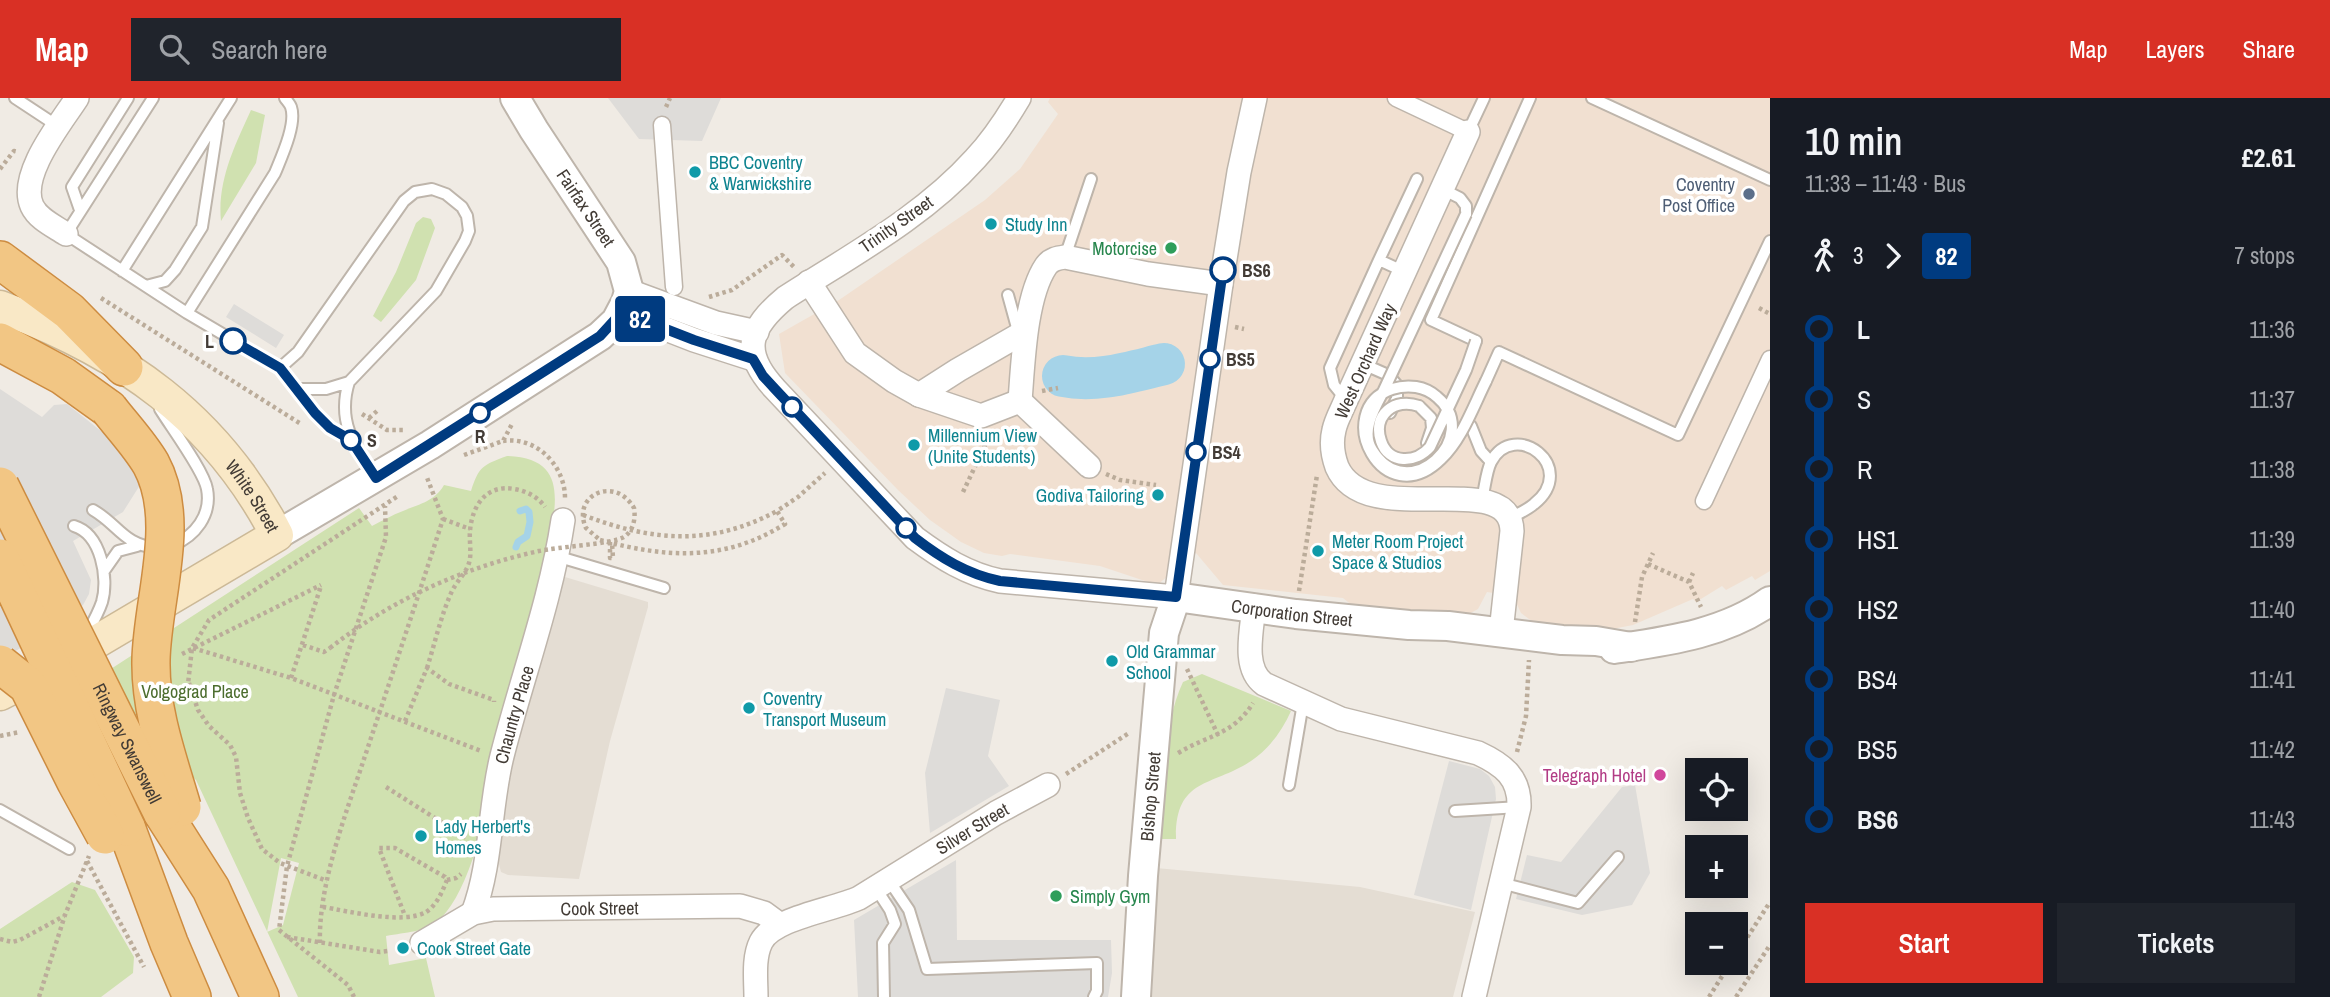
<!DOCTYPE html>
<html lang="en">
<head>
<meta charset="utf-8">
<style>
  body { margin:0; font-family:"Archivo Narrow",sans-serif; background:#20242c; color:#f1f3f6; height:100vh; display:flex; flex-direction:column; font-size:26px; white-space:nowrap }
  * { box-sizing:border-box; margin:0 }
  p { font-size:23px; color:#9ea1a6 }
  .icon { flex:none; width:38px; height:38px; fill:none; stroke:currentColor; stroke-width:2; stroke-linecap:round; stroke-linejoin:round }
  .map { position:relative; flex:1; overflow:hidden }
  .sheet { display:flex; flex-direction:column; background:#171b24; width:560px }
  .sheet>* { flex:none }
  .badge { padding:0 14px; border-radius:5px; font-size:24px; line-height:46px }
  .controls { position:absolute; left:1685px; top:660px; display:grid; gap:14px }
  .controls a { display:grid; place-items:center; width:63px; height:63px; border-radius:0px; background:#171b24; box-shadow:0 7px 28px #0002; font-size:35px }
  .map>.badge { position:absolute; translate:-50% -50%; box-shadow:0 0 0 4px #fff }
  .legs { display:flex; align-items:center; gap:10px; height:77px; padding:0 35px; font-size:23px }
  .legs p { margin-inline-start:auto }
  .overview { display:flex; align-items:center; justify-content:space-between; height:119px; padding:0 35px }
  h1 { font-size:38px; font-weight:600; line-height:52px }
  .button { display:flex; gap:14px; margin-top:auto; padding:14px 35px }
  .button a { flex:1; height:80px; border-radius:0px; background:#d93025; color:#fff; font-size:28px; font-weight:600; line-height:80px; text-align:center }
  .button a+a { background:#20242c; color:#f1f3f6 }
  ul { padding:0 35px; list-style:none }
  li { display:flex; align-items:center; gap:24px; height:70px; font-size:26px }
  li i { display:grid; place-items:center; width:10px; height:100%; margin:0 9px; background:currentColor }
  li i::after { content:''; width:18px; height:18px; margin:-9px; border:5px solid; border-radius:50%; background:#171b24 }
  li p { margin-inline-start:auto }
  li:first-child i { background:linear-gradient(#0000 50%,currentColor 0) }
  li:last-child i { background:linear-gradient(currentColor 50%,#0000 0) }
  header { display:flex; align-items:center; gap:42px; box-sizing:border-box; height:98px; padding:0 35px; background:#d93025; color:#fff }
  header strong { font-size:33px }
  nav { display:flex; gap:38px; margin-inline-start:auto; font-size:24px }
  .search { width:490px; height:63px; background:#20242c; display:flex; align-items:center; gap:18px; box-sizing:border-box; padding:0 24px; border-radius:0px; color:#9ea1a6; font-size:26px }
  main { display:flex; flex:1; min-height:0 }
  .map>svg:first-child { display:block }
</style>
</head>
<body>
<header>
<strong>Map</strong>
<div class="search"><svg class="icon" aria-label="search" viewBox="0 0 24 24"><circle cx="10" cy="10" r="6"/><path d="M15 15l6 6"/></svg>Search here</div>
<nav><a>Map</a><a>Layers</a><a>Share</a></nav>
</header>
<main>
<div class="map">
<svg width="1770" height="899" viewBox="0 0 1770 899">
  <rect width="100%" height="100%" fill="#f0ebe4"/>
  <path fill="#e4ddd3" d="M 565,479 L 648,504 L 648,509 L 610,643 L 579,781 L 508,777 L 501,774 L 498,762 L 502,723 L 517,644 Z
    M 1156,770 L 1360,789 L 1475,814 L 1453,899 L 1152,899 Z"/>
  <path fill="#f1e0d1" d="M 1050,0 L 1770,0 L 1770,473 L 1755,482 L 1752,478 L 1726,492 L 1722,488 L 1696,504 L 1693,501 L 1633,527 L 1591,535 L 1552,531 L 1533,524 L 1521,515 L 1513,498 L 1487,494 L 1478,511 L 1465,518 L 1354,509 L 1343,500 L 1223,487 L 1196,455 L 1157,487 L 1100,468 L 1010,456 L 1002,458 L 984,455 L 961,444 L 930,422 L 898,392 L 785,275 L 779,236 L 839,202 L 985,102 L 1020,71 L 1058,16 L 1048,4 Z"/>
  <path fill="#d0e1b0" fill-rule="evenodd" d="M 251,12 L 265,17 L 256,65 L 221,123 C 217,83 235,47 251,12 Z
    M 423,119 L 431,121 L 435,130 L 416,182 L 381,224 L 373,218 L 396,174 L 416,125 Z
    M 507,358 C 568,360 556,404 549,448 C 535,509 520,569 506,630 C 494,679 476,786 441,820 C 425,835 406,834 386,838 L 389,867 L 426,860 L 435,899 L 298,899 L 196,682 L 139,629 L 80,591 L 359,410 L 372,428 C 382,423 392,417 403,413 C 419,406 434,404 444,387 L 471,393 C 479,368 483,367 507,358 ZM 281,760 L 299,765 L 283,827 L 267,834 Z
    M 1202,576 L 1291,613 C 1282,633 1269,651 1251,663 C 1212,689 1175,679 1176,741 L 1161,741 C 1162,694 1163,626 1183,584 Z
    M 72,784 L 95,792 L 134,859 L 133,875 L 101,899 L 0,899 L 0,831 Z"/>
  <path fill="#dedcd9" d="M 608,0 L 721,0 L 702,43 L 639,41 Z
    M 234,206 L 284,237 L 276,250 L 226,219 Z
    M 0,291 L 42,319 L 54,307 L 67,306 L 106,337 L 127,364 L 140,387 L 123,414 L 73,443 L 91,482 L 89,496 L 83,507 L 19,551 L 0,561 Z
    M 946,590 L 1000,602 L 988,658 L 1009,688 L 930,735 L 925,675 Z
    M 1449,663 L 1480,671 L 1489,678 L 1495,689 L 1496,701 L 1471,812 L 1414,797 Z
    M 1635,687 L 1650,775 L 1632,807 L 1582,817 L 1516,801 L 1527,757 L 1561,764 L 1622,689 Z
    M 956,762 L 957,842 L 1111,842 L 1112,875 L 1108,899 L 858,899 L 854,822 Z"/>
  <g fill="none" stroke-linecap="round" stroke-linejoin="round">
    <path stroke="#a5d3e8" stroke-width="7" d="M 516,449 L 518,444 L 527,438 L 530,424 L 529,414 L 526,411 L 520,413"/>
    <path stroke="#a5d3e8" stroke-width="42" d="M 1063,278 C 1097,285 1130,274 1164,266"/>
    <g stroke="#beb5ab" stroke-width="14">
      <path id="service" d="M 15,0 L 59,29
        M 153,0 L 66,136 L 187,215 L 280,270 L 315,315 L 330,330 L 351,343
        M 1592,0 L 1770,82
        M 1468,34 L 1484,0
        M 1442,91 L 1460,100 L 1466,108 L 1466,116
        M 80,112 L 72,89 L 128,0
        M 1065,159 L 1091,81
        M 1379,162 L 1417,81
        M 122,173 L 231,0
        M 146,188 L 165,183 L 175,172 L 202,129 L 218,25
        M 1008,197 L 1019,237
        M 187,215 L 275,75 C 281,60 297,26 291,9 C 290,6 287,3 285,0
        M 1476,243 L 1431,222 L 1530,0
        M 1363,266 L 1388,277 L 1397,287 L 1397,300 L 1390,315
        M 280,270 L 298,254 L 404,103 L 415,94 L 432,91 L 446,96 L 462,109 L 467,118 L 469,133 L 465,143 L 436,193 L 349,284 L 326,291 L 296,291
        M 1486,283 L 1499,254 L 1678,337 L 1770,143
        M 349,284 C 337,322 353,346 374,377
        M 1346,302 L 1334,287 L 1330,270 L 1379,162 L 1405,174
        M 1419,308 L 1431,320 L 1432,330 L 1427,345
        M 160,311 C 171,329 204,373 207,391 C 212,417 195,438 173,447
        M 1471,328 L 1481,353 L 1491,364
        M 1482,401 C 1485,390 1486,374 1491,364 C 1514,320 1580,369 1534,406 C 1527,412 1518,416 1510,420
        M 93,412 C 119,427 123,447 157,450
        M 74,428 C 101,436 109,480 102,504 C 98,516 91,528 85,539
        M 556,458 L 664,490
        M 104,473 L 118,453 L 137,448
        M 1289,687 L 1303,605
        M 0,712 L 69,751
        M 1455,713 L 1519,709
        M 888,781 L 909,812 L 927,871 L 1097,865 L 1097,893 L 1094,899
        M 1501,785 L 1578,805 L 1618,759
        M 875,789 L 890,812 L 895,826 L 883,845 L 884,899"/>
    </g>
    <g stroke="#beb5ab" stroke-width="19">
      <path id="pedestrian" d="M 1396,0 L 1468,34
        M 662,27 L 674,189
        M 1704,403 L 1770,261"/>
    </g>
    <g stroke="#beb5ab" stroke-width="26">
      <g id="minor">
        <path d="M 1019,0 C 1006,22 992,43 975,61 C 923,119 850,158 785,200 C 748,231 741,254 775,291 L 915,440 C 942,460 967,476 1000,483 L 1176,499 L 1221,186 L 1239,74 L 1255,0"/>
        <path d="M 1468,34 L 1346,302 C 1342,312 1336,322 1334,332 C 1331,344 1333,358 1337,369 C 1366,435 1510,367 1512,433 L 1501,534"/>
        <path d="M 66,136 C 54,128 38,121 32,108 C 18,77 61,25 77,0"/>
        <path d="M 809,184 L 855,255 L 894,283 L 919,297 L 981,318 L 1020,303"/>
        <path d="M 629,193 L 716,225 L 757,234"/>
        <path d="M 622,214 L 694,242 L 753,261"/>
        <path d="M 919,297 L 958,272 L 1019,237 L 1026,230"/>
        <path d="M 1020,303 C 1023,266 1025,199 1046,168 C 1051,161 1058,160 1065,159 L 1148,176 L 1221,186"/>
        <path d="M 1020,303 L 1089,368"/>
        <path d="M 1254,508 C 1252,532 1242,570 1264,586 L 1341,621 L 1478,655 C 1504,667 1520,680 1519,709 L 1474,899"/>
        <path id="s1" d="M 473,815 C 492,765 489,710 502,658 C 522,579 551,502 563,422"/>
        <path id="s2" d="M 422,845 L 473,815 L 493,811 L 740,808 L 764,815 L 779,826"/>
        <path id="s3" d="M 756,899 C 756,882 753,860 761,844 C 773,820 833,812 859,800 L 996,715 L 1048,687"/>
      </g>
    </g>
    <g stroke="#beb5ab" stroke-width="32">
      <g id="tertiary">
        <path d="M 277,437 L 430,347 L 600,238 L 616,223 L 626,204 L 629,193 L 621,164 L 534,32 L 515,0"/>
        <path d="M 1614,551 C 1668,543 1724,536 1770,503"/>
        <path id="s4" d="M 1136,899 L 1143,778 L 1164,535 L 1176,499 L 1296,516 L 1409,527 L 1448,528 L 1562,542 L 1596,543 L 1631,549"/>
      </g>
    </g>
    <g stroke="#ccb997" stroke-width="35">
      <g id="secondary">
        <path id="s5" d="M 0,209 C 122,254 216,319 277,437 L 69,560 L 0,596"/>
      </g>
    </g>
    <g stroke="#cd8c41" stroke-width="40">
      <path id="trunk" d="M 0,162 L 69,213 L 124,269
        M 0,244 L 63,278 L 109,311
        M 162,714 L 211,791 L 260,899
        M 126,729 L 169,845 L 192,899"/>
    </g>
    <path stroke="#bbac9a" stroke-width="4.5" stroke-dasharray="3.5 3.5" stroke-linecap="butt" d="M 666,9 L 670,0
      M 0,71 L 14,53 L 18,54
      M 709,199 L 732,192 L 782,157 L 794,169
      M 101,200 L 301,326
      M 1759,210 L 1770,216
      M 1235,229 L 1244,231
      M 1042,293 L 1058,290
      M 362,316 L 387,332 L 404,332
      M 369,320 L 377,313
      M 503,343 C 537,338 565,368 565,400
      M 464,357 L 503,343 L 512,326
      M 1106,376 L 1120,382 L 1156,387
      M 963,394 L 989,339
      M 583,417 C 651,443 710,449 777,413
      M 443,421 L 470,431
      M 600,442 C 666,460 724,464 785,426 L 777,413 L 798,399 L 825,375
      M 610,444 L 610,460 L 613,460 L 612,445
      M 1648,466 L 1689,484 L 1701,509
      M 1689,484 L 1693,475
      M 1299,493 L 1317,377
      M 1635,524 L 1642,479 L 1653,455
      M 303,547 L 324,554 L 330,550
      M 193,550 L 291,580 L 481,653
      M 182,556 L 321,487
      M 427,570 C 435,545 441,517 452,493 C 457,483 466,475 469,465 C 472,455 469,443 470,433 C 472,407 487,386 514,391 C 527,393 538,399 545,409
      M 1187,571 L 1218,637
      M 291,580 L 321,488
      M 189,585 L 198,612 L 209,628 L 230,647 L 236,659 L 240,695 L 248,720 L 262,751 L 280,765 L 327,783
      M 186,604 L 192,550 L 209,522 L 398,398
      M 405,623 L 427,570 L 449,586 L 494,602 L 494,604
      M 0,638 L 20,634
      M 1517,654 L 1526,618 L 1529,562
      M 1178,655 C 1208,637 1233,637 1253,605
      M 1066,676 L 1129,635
      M 386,689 L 468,741
      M 87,763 L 144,869
      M 447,782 L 456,780 L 461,776
      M 323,809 C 348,813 403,827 426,814 C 437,807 442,794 447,782 L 445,779 L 395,750 L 379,750 L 405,818
      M 287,839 L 380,854 L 388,853
      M 0,841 L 12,844 L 20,842 L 64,818
      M 320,845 C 318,789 345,718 363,664 C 390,583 417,502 443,421 L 426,377
      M 1736,857 L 1770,804
      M 39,899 L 65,817 L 89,758
      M 354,899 L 348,887 L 279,832 L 287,768 L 334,597 L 386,439 L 385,408
      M 1709,899 L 1731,864
      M 1736,899 L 1770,847"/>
    <use href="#service" stroke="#fff" stroke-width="10"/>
    <use href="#pedestrian" stroke="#fff" stroke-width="16"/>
    <use href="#minor" stroke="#fff" stroke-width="23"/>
    <use href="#tertiary" stroke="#fff" stroke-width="28"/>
    <use href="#secondary" stroke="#f9e8c6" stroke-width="32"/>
    <use href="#trunk" stroke="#f2c684" stroke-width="37"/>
    <g stroke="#beb5ab" stroke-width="14" stroke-linecap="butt">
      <path id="service-bridge" d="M 1466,116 L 1384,292 C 1375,309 1360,333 1372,352 C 1408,411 1484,338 1437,299 C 1425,288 1408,286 1392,291 C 1330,312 1383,418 1441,361 C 1462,341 1473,309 1486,283
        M 1419,308 C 1395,299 1372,317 1381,343 C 1389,367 1416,365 1430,349 L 1466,272 L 1476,243"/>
    </g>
    <g stroke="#cd8c41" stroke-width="40" stroke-linecap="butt">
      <g id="trunk-bridge">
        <path d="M 109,311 C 123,329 140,347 151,366 C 182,423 152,502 151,562 C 150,613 168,661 182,709"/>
        <path id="s6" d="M 0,388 L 162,714"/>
        <path d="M 0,460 L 126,729"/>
        <path d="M 0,566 L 28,588 L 76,684 L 105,737"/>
      </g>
    </g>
    <path stroke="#bbac9a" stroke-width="4.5" stroke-dasharray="3.5 3.5" stroke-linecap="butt" d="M 330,550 C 391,502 462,470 539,453 C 557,449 612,446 624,439 C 633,433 636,421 634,410 C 615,377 571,397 586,430 L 600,442"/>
    <use href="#service-bridge" stroke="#fff" stroke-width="10"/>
    <use href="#trunk-bridge" stroke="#f2c684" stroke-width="37"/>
  </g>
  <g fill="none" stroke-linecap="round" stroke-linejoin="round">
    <g stroke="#fff" stroke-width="16">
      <path id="line-1" d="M 233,243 L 280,270 L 315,315 L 330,330 L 351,342 L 376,380 L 600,238 L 622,214 L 694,242 L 753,261 L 763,278 L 775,291 L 915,440 C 941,460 967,476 1000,483 L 1176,499 L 1223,172"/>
    </g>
    <use href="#line-1" stroke="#003b80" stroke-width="10"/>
  </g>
  <g fill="#0f9aa8" stroke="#fff" stroke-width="2.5">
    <circle cx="695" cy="74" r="7"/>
    <circle cx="991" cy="126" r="7"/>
    <circle cx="914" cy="347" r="7"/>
    <circle cx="1158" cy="397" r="7"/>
    <circle cx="1318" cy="453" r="7"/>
    <circle cx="1112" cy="563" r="7"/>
    <circle cx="749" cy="610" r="7"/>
    <circle cx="421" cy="738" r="7"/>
    <circle cx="403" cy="850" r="7"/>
  </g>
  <circle fill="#5c6f8a" stroke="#fff" stroke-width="2.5" cx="1749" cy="96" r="7"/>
  <g fill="#2e9e5b" stroke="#fff" stroke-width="2.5">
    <circle cx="1171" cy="150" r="7"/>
    <circle cx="1056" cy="798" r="7"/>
  </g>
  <g fill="#fff" stroke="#003b80" stroke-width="3.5">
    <circle cx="1223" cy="172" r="12"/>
    <circle cx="233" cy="243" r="12"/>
    <circle cx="1210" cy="261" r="9"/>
    <circle cx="792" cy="309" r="9"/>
    <circle cx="480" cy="315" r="9"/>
    <circle cx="351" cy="342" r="9"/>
    <circle cx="1196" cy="354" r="9"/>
    <circle cx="906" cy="430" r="9"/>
  </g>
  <circle fill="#d1479c" stroke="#fff" stroke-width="2.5" cx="1660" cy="677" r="7"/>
  <g text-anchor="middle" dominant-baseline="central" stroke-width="7" stroke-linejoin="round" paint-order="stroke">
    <g font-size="18" fill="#0d838f" stroke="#fff" text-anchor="start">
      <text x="709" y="64">BBC Coventry<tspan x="709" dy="21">&amp; Warwickshire</tspan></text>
      <text x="1005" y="126">Study Inn</text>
      <text x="928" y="337">Millennium View<tspan x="928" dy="21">(Unite Students)</tspan></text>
      <text x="1144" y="397" text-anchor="end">Godiva Tailoring</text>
      <text x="1332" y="443">Meter Room Project<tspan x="1332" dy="21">Space &amp; Studios</tspan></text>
      <text x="1126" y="553">Old Grammar<tspan x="1126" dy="21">School</tspan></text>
      <text x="763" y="600">Coventry<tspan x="763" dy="21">Transport Museum</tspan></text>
      <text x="435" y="728">Lady Herbert's<tspan x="435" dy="21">Homes</tspan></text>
      <text x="417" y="850">Cook Street Gate</text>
    </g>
    <g font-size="18" fill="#4e5e75" stroke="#fff" text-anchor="end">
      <text x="1735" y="86">Coventry<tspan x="1735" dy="21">Post Office</tspan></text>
    </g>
    <g font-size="18" fill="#423b35" stroke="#fff">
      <text transform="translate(586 110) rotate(56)">Fairfax Street</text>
      <text transform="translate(896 126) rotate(-35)">Trinity Street</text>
      <text transform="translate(1365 263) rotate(-66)">West Orchard Way</text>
      <text stroke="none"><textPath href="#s5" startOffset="322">White Street</textPath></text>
      <text stroke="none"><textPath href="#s4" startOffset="520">Corporation Street</textPath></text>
      <text stroke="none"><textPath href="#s1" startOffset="203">Chauntry Place</textPath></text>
      <text stroke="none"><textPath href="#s6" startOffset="287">Ringway Swanswell</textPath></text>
      <text stroke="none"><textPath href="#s4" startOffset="201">Bishop Street</textPath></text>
      <text stroke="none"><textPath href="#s3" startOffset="298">Silver Street</textPath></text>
      <text stroke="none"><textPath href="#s2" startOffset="186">Cook Street</textPath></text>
    </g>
    <g font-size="18" fill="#27864d" stroke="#fff" text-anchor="end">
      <text x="1157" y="150">Motorcise</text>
      <text x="1070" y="798" text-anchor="start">Simply Gym</text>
    </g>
    <g font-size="18" font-weight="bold" fill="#423b35" stroke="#fff" text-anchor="start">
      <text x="1242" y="172">BS6</text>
      <text x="214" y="243" text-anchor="end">L</text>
      <text x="1226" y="261">BS5</text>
      <text x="480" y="338" text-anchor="middle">R</text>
      <text x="367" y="342">S</text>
      <text x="1212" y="354">BS4</text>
    </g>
    <g font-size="18" fill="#4c6d2e" stroke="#fff">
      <text x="195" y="593">Volgograd Place</text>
    </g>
    <g font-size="18" fill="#b23c85" stroke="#fff" text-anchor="end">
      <text x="1646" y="677">Telegraph Hotel</text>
    </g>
  </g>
</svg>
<div class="controls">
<a><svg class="icon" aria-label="locate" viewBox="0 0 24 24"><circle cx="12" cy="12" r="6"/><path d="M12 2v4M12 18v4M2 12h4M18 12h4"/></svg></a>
<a>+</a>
<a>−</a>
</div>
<b class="badge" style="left:640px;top:221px;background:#003b80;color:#fff">82</b>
</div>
<section class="sheet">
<div class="overview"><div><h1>10 min</h1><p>11:33 – 11:43 · Bus</p></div><b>£2.61</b></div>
<div class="legs"><svg class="icon" aria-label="walk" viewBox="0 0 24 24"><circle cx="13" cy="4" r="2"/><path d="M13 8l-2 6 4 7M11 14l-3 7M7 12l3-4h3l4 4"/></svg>3<svg class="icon" aria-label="forward" viewBox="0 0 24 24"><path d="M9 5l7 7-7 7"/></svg><b class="badge" style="background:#003b80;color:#fff">82</b><p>7 stops</p></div>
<ul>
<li><i style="color:#003b80"></i><b>L</b><p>11:36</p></li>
<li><i style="color:#003b80"></i><span>S</span><p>11:37</p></li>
<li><i style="color:#003b80"></i><span>R</span><p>11:38</p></li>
<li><i style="color:#003b80"></i><span>HS1</span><p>11:39</p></li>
<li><i style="color:#003b80"></i><span>HS2</span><p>11:40</p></li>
<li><i style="color:#003b80"></i><span>BS4</span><p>11:41</p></li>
<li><i style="color:#003b80"></i><span>BS5</span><p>11:42</p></li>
<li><i style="color:#003b80"></i><b>BS6</b><p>11:43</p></li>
</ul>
<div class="button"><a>Start</a><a>Tickets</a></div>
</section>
</main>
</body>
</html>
